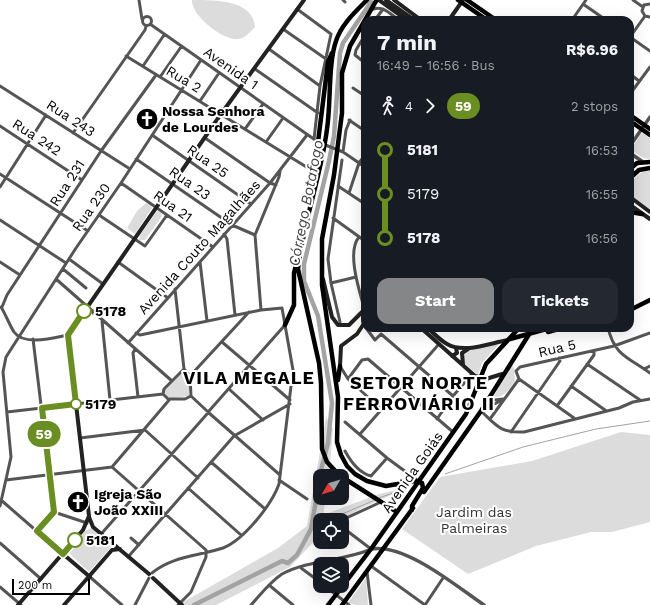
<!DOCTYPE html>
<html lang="en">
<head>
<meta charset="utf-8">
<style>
  body { margin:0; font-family:"Work Sans",sans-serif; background:#242831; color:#f1f3f6; height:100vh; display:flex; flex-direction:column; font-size:15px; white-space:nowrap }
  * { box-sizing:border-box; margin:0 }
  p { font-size:13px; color:#9ea1a6 }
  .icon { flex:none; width:22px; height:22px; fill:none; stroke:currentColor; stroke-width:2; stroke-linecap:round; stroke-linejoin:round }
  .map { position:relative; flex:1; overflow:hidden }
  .sheet { position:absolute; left:361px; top:16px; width:273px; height:316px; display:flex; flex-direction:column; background:#171b24; border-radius:12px; box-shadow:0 4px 16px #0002 }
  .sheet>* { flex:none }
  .badge { padding:0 8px; border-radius:13px; font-size:14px; line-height:26px }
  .needle { width:26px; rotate:232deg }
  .fabs { position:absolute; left:313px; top:469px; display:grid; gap:8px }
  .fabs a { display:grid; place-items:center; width:36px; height:36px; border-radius:8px; background:#171b24; box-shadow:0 4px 16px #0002; font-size:20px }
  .scale { position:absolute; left:12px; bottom:10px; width:78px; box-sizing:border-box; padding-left:4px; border:2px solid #000; border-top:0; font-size:11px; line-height:14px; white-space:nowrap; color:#000; -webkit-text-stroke:3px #fff; paint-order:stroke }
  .map>.badge { position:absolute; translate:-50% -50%; box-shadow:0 0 0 2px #fff }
  .legs { display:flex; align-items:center; gap:6px; height:44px; padding:0 16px; font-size:13px }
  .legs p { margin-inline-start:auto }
  .head { display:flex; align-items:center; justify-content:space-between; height:68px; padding:0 16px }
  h1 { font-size:22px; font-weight:700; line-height:30px }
  .button { display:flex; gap:8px; margin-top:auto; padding:8px 16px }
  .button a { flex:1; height:46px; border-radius:12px; background:#858687; color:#fff; font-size:16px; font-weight:700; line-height:46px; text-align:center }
  .button a+a { background:#242831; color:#f1f3f6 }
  ul { padding:0 16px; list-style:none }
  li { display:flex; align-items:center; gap:14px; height:44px; font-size:15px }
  li i { display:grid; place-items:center; width:6px; height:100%; margin:0 5px; background:currentColor }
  li i::after { content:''; width:10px; height:10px; margin:-5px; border:3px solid; border-radius:50%; background:#171b24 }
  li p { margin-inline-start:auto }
  li:first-child i { background:linear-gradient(#0000 50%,currentColor 0) }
  li:last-child i { background:linear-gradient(currentColor 50%,#0000 0) }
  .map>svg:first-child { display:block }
</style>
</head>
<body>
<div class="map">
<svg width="650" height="605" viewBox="0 0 650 605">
  <rect width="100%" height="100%" fill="#fff"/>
  <path fill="#dcdcdc" d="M 192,0 C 217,0 253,0 255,27 C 250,32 246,38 238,39 C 223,41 191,15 192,0 Z
    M 643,133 L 650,138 L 650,159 L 643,158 L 631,150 L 641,134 Z
    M 647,170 L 650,170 L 650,209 L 630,195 C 630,181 634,176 647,170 Z
    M 146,203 L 151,206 L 152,208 L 135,234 L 127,228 L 137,211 Z
    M 157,211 L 161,213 L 162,216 L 145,240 L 139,240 L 140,235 Z
    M 501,342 L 482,363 L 478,375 L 464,363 L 463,354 L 467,350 Z
    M 511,364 L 514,368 L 515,381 C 509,389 505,397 495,397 L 494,396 Z
    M 184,371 L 189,377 L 189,396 L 173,398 L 167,397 L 165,394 L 165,390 Z
    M 326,417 L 333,429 L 329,476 L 320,476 L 320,498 L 326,498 L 323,515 L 379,494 L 409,487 L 362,508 L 342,520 L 320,520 L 320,535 L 290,567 L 216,605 L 178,605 L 278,548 L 307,526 Z
    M 621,432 L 650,435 L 650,522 L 612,532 L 591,532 L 536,546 L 468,574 L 402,529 L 440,477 L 532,461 Z
    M 91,528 L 101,535 L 111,547 L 89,572 L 69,553 L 85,531 Z
    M 366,578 L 368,605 L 356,605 L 348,603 Z"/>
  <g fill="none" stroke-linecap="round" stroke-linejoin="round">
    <path stroke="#a3a3a3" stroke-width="1" d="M 445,474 L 523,447 L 596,429 L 650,421
      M 379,498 L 409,487
      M 328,520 L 375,500
      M 311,529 L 320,524"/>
    <path stroke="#a3a3a3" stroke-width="4.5" d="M 194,605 L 282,561 L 288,563 L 297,555 L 311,529 L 322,466 L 328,443 L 332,403 L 318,316 L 304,281 L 304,264 L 329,161 L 334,136 L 340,53 L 343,43 L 371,2"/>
    <path stroke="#555" stroke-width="3" d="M 139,0 L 142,19
      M 343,0 L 345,2
      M 633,0 L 643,7
      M 583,4 L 606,20
      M 650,4 L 644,5 L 642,11 L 645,16 L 650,17
      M 297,9 L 331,34 L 320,86 L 314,139
      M 371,10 C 382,4 390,14 399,20
      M142.5 21a4.5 4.5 0 1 1 9 0a4.5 4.5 0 1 1-9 0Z
      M 375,20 L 383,9
      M 572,20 L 586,0
      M 150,24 L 318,142 L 343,152 L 365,167
      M 283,29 L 326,59
      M 365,35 L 356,50 L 355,55 L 365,63
      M 630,37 L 645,16
      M 630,37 L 650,51
      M 269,49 L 320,86
      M 126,56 L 313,171
      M 143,66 L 164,35
      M 255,69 L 318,113
      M 630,74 L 639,81
      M 160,77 L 181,47
      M 0,86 L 130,169
      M 353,88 L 365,96
      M 630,94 L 650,67
      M 200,101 L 219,73
      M 349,120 L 365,131
      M 0,126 L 82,180
      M 245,129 L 263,104
      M 73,133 L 145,30 L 146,26
      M 152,135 L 251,204
      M 205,138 L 270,183 L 276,185
      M 266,142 L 283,118
      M 343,152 L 346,130 L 350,120
      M 136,159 L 232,225 L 255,235
      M 0,174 L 88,231
      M 121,183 L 213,247
      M 338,186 L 365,204
      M 0,187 L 46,115
      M 349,193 L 359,163 L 365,155
      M 99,215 L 145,246 L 167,215
      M 333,218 L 365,241
      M 0,220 L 66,263
      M 224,234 L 227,239 L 235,315
      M 359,237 C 346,252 360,293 365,311
      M 69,259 L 103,284
      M 0,262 L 20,275
      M 118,262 L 168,298
      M 200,262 L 207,321
      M 63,269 L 86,288
      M 56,279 L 172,381
      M 331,283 L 356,277
      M 175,289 L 184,369
      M 1,307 C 6,315 9,324 14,332 C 24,346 53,338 68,335
      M 2,307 L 7,295 L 101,151 L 156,75
      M 261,310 L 255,235 L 279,177 L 280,171
      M 93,313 L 97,308
      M 102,321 L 110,400
      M 340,322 L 331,283 L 328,259 L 342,160
      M 366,328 L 375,340 L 381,334 L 453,396
      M 608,328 C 615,356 628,357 650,373
      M 136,333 L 140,335 L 261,310 L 282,308 L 293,370 L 279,484 C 272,504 244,540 223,548 C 199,556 172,556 152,573
      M 33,339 L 54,512 L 37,531
      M 222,342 L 290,400
      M 128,343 L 270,183 L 307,135
      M 135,349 L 133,353 L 138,397
      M 587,364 L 640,400
      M 340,366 L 348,379 L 381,409
      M 184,369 L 190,376 L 191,396 L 185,399 L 168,399 L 163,394 L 164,389 Z
      M 644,369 L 650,366
      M 190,376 L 249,312
      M 348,379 L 362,360 L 368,359 L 453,432
      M 571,386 L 605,410
      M 229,389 L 263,420
      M 191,396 L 207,411
      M 489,397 L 494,400 L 503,399
      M 504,399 L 481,411 C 497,426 500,433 524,432 L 619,408 L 633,402 L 650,399
      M 557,406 L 594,355 L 594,351
      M 209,411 L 285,325
      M 7,412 L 163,394
      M 209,413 L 280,475
      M 574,418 L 519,379 L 516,371 L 520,367 L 614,346 L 650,333
      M 437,419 L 453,396 L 472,374
      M 490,419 L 519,379
      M 345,422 L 387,458 L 417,480
      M 511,432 L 560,361 L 559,358
      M 360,434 L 439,344
      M 80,438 L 145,430 L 198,478
      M 345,451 C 351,462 359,473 371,476 L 387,458
      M 211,462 L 265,509
      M 112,467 L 206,550 L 206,557 L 191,592 L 178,605
      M 112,467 L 170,399
      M 6,480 L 112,467
      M 279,480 L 307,499
      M 188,488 L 241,535
      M 1,500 L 63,554
      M 0,506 L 11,457 L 3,372 L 6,357 L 76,248 L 121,183 L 201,60
      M 54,512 L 87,523
      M 342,520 L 381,502
      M 342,527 L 371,549
      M 102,533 L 207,414
      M 131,538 L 139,545
      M 0,543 L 41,579
      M 128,557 L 234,436 L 290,404
      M 371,566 L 425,605
      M 301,568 L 320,582
      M 367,572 L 371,605
      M 90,577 L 122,605
      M 269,585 L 293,605
      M 325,586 L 349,605
      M 0,587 L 21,605
      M 135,605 L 149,578
      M 251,605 C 261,594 270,582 282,574 C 308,560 342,561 369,550
      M 425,605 L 443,578"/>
    <path stroke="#555" stroke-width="3.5" d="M 630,146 L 650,117
      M 630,153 L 643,162
      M 371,549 C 405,543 456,586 484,605"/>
    <path stroke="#222" stroke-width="4" d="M 379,0 L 407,20
      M 386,0 L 414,20
      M 394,0 L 421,20
      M 449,20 L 463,0
      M 630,197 L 650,212
      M 630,205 L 650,219
      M 323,279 L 332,317 L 338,325 L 349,325 L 365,309
      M 421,328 L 475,376 L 486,379 L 502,374
      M 428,328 C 434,334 440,340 447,344 C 464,354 490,343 508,340
      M 452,356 L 457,353 L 456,348
      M 463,365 L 462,353 L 468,349
      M 340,366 L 341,346 L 357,334 L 365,322
      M 89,517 L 93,527 L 149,574
      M 63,554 L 90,577
      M 153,578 L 182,605
      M 18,605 L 83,530 L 89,516 L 68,335 L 221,114 L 304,0
      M 64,605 L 112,550 L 120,549"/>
    <path stroke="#000" stroke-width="4.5" d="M 458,0 L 487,20
      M 467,0 L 496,20
      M 376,1 L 350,46 L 342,73 L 342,113 L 334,175 L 322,239 L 322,285 L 338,397 L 337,442 L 341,455 L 347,466 L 355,474 L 367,481 L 386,486 L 415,481 L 422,483 L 423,488 L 412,506 L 412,510
      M 630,115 L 650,129
      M 630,121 L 650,135
      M 318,142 L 328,62 L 332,53
      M 630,169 L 637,163 L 650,162
      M 630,178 L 639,170 L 650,168
      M 630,212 L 642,214
      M 630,310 L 650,300
      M 285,325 L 294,305 L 294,273 L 297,261
      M 548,332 L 562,328
      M 510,339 L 550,328
      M 338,380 L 340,366
      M 340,476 L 327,462 L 322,449 L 321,383 L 319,363 L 298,269 C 303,222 321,177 327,129 C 331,104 328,64 336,41 C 341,25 355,12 367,0
      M 342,477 L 397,512
      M 424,492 L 481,411 L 533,328
      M 328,605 L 371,549 L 466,414 L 486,364 L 519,328
      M 342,605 L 413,508"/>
  </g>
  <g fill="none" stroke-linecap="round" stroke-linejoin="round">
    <g stroke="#fff" stroke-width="9">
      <path id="line-1" d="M 75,540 L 63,554 L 37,531 L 54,512 L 42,408 L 76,404 L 68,335 L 84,311"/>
    </g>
    <use href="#line-1" stroke="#6b8e23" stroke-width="6"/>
  </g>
  <defs>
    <g id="church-disc" transform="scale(1.15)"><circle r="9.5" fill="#000" stroke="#fff"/><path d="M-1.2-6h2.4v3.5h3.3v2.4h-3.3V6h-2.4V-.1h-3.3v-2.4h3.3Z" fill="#fff"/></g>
  </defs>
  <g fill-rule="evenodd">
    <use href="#church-disc" x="147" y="119"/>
    <use href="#church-disc" x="78" y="502"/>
  </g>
  <g fill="#fff" stroke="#6b8e23" stroke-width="2">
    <circle cx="84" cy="311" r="7"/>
    <circle cx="76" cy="404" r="5"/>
    <circle cx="75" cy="540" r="7"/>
  </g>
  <g text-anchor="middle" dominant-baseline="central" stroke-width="4" stroke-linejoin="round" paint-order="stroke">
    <g font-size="14" fill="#000" stroke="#fff">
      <text transform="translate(231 68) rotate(35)">Avenida 1</text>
      <text transform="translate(184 79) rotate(31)">Rua 2</text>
      <text transform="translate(71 118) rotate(33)">Rua 243</text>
      <text transform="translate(37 137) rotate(33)">Rua 242</text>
      <text transform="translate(208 161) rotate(35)">Rua 25</text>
      <text transform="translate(67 183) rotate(-57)">Rua 231</text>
      <text transform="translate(190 183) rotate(35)">Rua 23</text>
      <text transform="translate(173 206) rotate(35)">Rua 21</text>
      <text transform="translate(91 207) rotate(-55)">Rua 230</text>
      <text transform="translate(199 247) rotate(-48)">Avenida Couto Magalhães</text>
      <text transform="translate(557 348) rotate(-13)">Rua 5</text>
      <text transform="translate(412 472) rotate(-55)">Avenida Goiás</text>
    </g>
    <g font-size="14" font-weight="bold" fill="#000" stroke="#fff" text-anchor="start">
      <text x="162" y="111">Nossa Senhora<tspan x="162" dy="16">de Lourdes</tspan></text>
      <text x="94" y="494">Igreja São<tspan x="94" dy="16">João XXIII</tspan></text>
    </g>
    <g font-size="14" font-weight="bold" fill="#000" stroke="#fff" text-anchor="start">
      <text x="95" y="311">5178</text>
      <text x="85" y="404">5179</text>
      <text x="86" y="540">5181</text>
    </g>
    <g font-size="14" fill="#333" stroke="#fff">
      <text x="474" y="512">Jardim das<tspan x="474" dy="16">Palmeiras</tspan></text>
    </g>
    <g font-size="15" font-style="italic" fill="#444" stroke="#fff">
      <text transform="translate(306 203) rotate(-79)">Córrego Botafogo</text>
    </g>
    <g font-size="18" font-weight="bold" letter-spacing="1" fill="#000" stroke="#fff">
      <text x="249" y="377">VILA MEGALE</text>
      <text x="419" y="382">SETOR NORTE<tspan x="419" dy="21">FERROVIÁRIO II</tspan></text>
    </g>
  </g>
</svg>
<div class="fabs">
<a><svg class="needle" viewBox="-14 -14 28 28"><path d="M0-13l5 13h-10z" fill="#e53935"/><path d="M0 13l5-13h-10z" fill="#9ea1a6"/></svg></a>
<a><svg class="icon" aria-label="locate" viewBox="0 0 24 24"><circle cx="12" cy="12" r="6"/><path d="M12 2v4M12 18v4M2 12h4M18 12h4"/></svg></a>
<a><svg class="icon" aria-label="layers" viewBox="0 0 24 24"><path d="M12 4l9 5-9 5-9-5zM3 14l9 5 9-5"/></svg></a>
</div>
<div class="scale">200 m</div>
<b class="badge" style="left:44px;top:434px;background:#6b8e23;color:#fff">59</b>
<section class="sheet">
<div class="head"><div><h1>7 min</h1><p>16:49 – 16:56 · Bus</p></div><b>R$6.96</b></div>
<div class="legs"><svg class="icon" aria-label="walk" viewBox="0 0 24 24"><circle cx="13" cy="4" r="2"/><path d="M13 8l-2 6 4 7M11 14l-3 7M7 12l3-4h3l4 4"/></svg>4<svg class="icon" aria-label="forward" viewBox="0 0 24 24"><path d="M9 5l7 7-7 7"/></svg><b class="badge" style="background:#6b8e23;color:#fff">59</b><p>2 stops</p></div>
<ul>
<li><i style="color:#6b8e23"></i><b>5181</b><p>16:53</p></li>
<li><i style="color:#6b8e23"></i><span>5179</span><p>16:55</p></li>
<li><i style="color:#6b8e23"></i><b>5178</b><p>16:56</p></li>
</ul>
<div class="button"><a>Start</a><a>Tickets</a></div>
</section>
</div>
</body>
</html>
